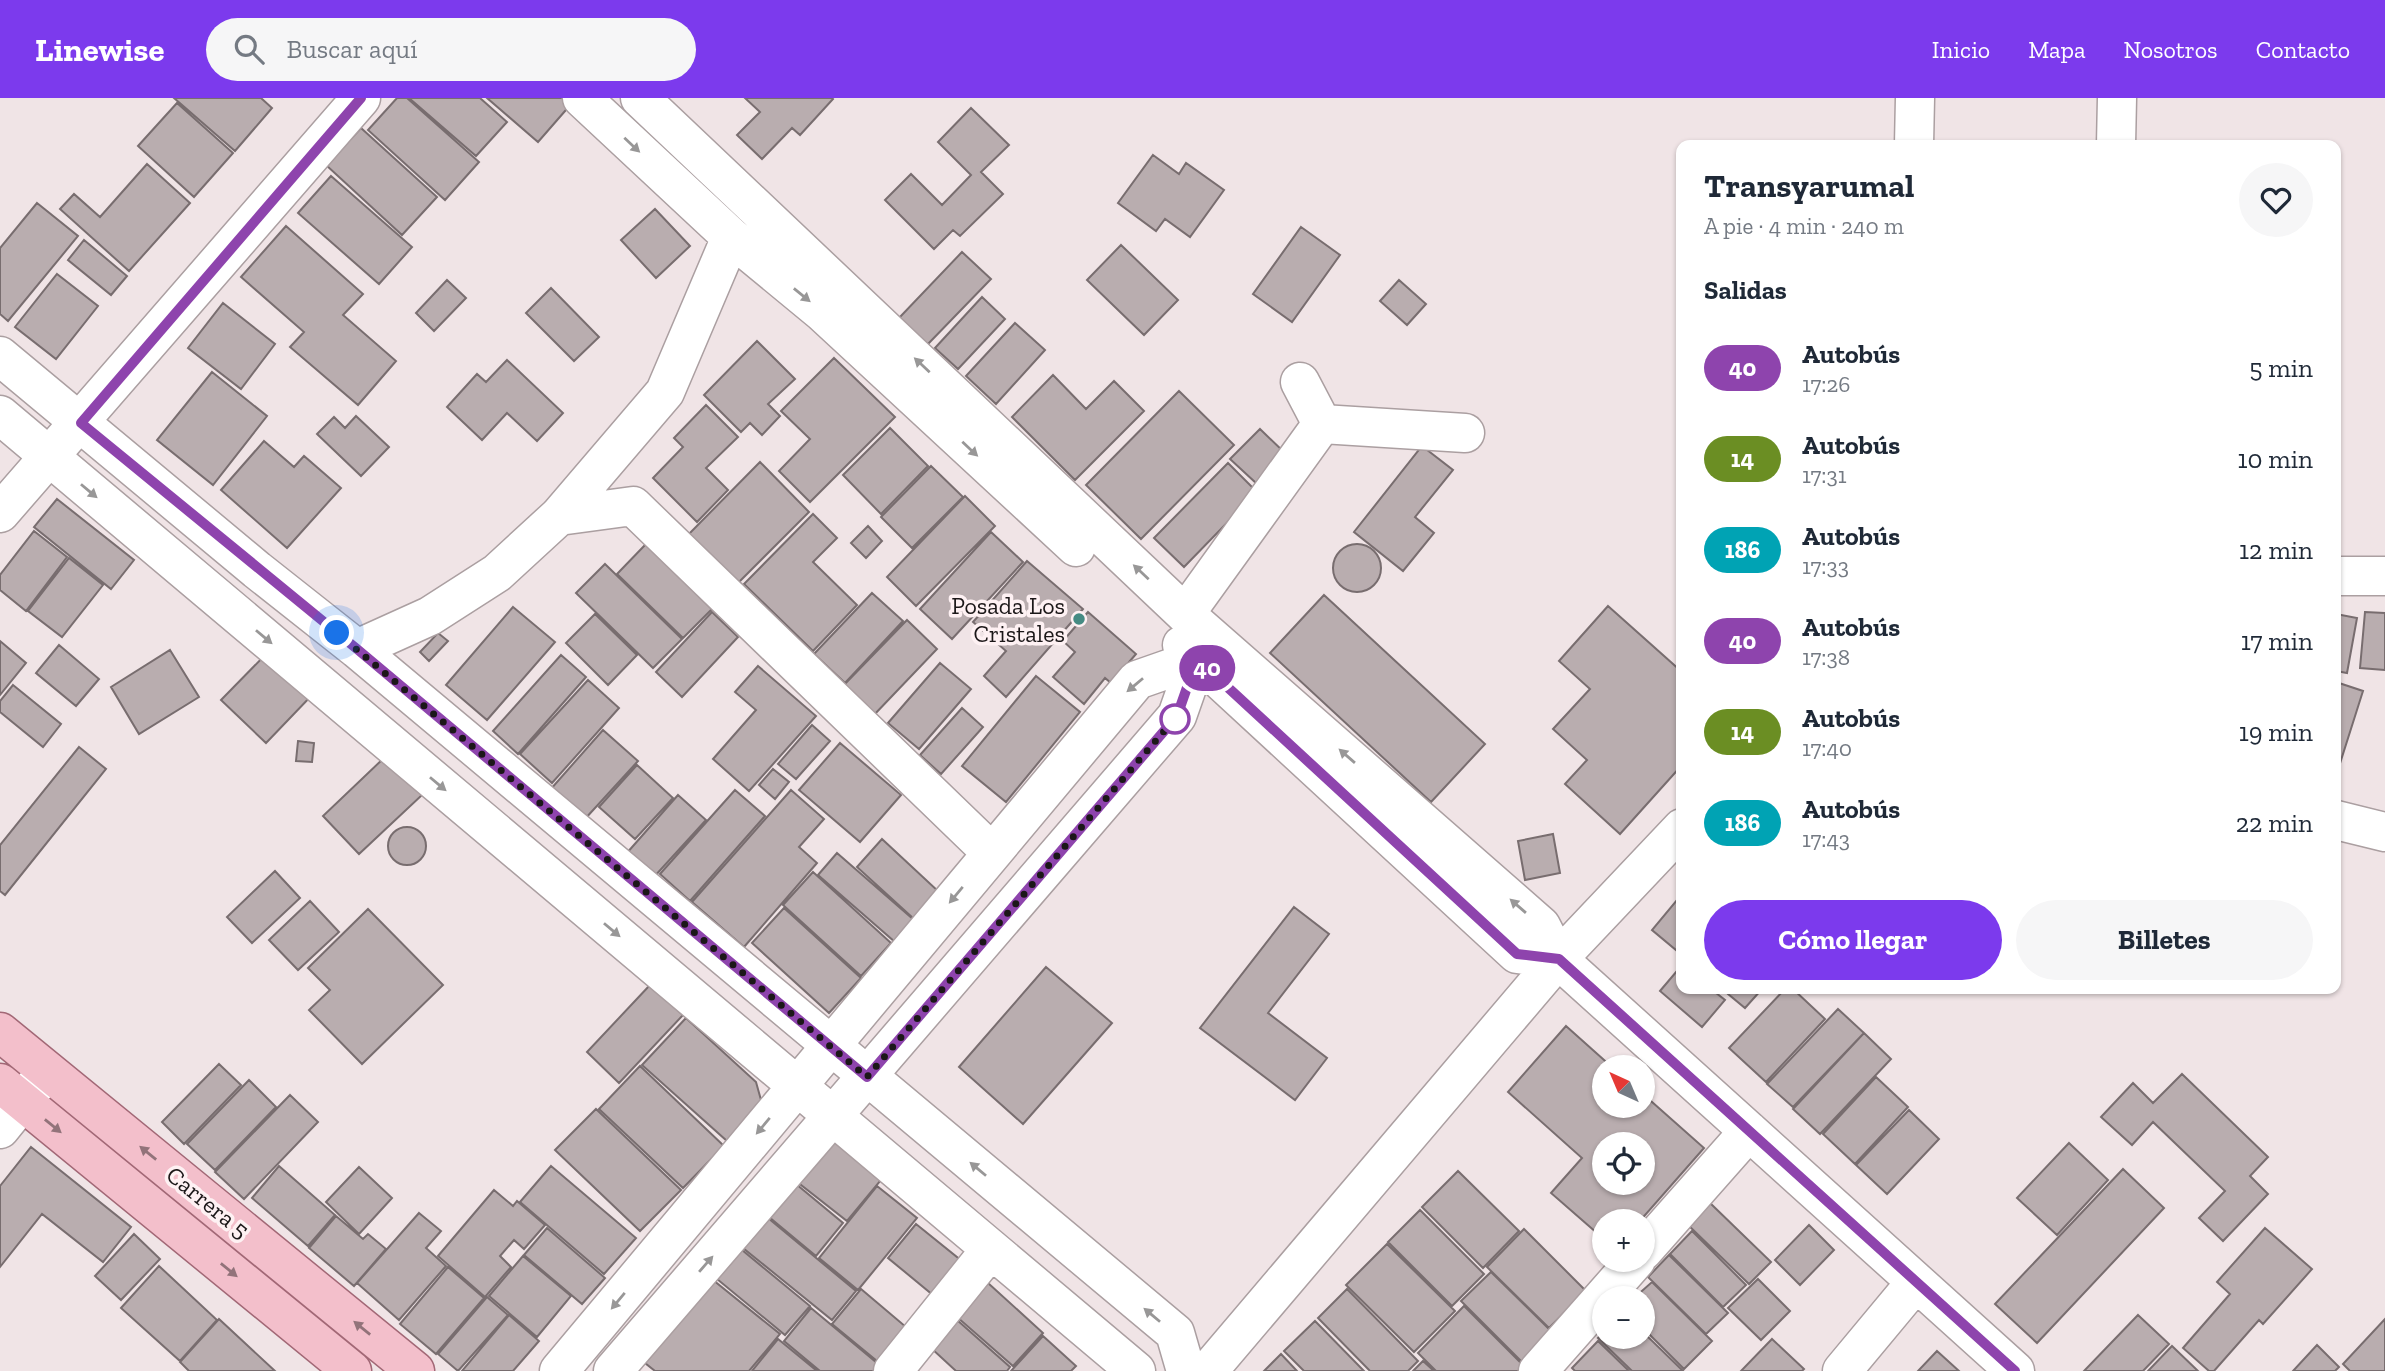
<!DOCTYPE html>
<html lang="es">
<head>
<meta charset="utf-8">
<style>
  body { margin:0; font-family:"Zilla Slab",serif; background:#f6f6f7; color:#1f2937; height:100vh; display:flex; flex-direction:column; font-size:26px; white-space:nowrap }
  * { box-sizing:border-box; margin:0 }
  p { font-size:23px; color:#747a83 }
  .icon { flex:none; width:38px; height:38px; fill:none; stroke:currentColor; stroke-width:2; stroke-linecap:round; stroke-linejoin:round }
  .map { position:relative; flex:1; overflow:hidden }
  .side { position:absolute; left:1676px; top:42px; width:665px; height:854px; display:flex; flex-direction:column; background:#fff; border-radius:14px; box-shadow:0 2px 5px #0004 }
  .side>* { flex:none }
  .badge { padding:0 14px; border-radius:23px; font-size:24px; line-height:46px }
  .needle { width:46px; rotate:316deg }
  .tools { position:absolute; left:1592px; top:957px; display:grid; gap:14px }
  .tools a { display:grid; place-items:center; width:63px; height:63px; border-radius:50%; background:#fff; box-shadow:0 2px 5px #0004; font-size:35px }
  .you { position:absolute; width:35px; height:35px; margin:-18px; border:5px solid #fff; border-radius:50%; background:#1a73e8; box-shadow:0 0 0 10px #1a73e833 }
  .map>.badge { position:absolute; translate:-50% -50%; box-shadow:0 0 0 4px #fff }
  h2 { padding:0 28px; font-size:26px; line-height:63px }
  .round { display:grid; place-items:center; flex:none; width:74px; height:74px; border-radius:37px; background:#f6f6f7 }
  .head { display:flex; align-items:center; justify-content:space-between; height:119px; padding:0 28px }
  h1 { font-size:33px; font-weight:800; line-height:52px }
  .button { display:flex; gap:14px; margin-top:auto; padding:14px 28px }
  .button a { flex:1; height:80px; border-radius:42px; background:#7c3aed; color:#fff; font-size:28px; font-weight:800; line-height:80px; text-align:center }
  .button a+a { background:#f6f6f7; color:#1f2937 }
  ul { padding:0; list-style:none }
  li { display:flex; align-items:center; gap:21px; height:91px; padding:0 28px }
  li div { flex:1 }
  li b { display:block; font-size:26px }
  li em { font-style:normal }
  li .badge { min-width:77px; font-weight:700; text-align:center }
  header { display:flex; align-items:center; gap:42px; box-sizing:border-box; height:98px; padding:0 35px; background:#7c3aed; color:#fff }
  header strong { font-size:33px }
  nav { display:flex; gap:38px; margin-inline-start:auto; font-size:24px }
  .search { width:490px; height:63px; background:#f6f6f7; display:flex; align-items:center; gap:18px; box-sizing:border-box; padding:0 24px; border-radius:38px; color:#747a83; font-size:26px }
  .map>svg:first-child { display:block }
</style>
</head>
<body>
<header>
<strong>Linewise</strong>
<div class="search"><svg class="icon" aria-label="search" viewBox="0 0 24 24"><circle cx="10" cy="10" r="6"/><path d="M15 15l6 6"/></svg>Buscar aquí</div>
<nav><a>Inicio</a><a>Mapa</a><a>Nosotros</a><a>Contacto</a></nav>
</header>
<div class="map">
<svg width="2385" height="1273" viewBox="0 0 2385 1273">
  <rect width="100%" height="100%" fill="#f0e4e6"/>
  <path fill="#b9adaf" stroke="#786d6f" stroke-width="2" fill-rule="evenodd" d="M 174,0 L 261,0 L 272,10 L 235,53 Z
    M 397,0 L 407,0 L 479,64 L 445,102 L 368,32 Z
    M 409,0 L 480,0 L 507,24 L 476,58 Z
    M 487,0 L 566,0 L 572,5 L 538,44 Z
    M 745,0 L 832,0 L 833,1 L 800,37 L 792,30 L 762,61 L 737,37 L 760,14 Z
    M 177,5 L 233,55 L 194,99 L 138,48 Z
    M 971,10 L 1009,47 L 981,74 L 1003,96 L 960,138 L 953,132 L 934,151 L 885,102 L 911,76 L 942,107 L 971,77 L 938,44 Z
    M 361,30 L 437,99 L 402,137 L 326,67 Z
    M 1153,57 L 1179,76 L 1186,65 L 1224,92 L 1190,139 L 1165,121 L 1156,133 L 1118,105 Z
    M 147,66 L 190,105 L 129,173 L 60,111 L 74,96 L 100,119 Z
    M 331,78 L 412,149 L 379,186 L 298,115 Z
    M 37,105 L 78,138 L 8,223 L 0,216 L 0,150 Z
    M 655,111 L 690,148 L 656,180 L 621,142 Z
    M 286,128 L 363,196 L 343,217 L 396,263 L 358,307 L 290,249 L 304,234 L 241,179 Z
    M 1301,129 L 1340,157 L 1292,224 L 1253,196 Z
    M 84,142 L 127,178 L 111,197 L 68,162 Z
    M 1121,147 L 1178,202 L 1144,237 L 1087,182 Z
    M 962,154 L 991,181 L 927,247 L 899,220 Z
    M 57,176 L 98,208 L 56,261 L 15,229 Z
    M 447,182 L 466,200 L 434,233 L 416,215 Z
    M 1399,182 L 1426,206 L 1407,227 L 1380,203 Z
    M 551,190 L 599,239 L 574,263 L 526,215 Z
    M 982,199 L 1005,221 L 958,271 L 935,250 Z
    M 223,205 L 275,246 L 241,291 L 188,250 Z
    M 1015,225 L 1045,252 L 996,306 L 966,278 Z
    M 757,243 L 795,281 L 768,306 L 780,318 L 762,337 L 750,325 L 741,334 L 704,297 Z
    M 834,260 L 895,319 L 810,404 L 779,373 L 810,341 L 781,313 Z
    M 507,262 L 563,315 L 537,343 L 507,315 L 482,342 L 447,309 L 477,276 L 486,284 Z
    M 212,274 L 267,318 L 213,387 L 157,342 Z
    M 1053,277 L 1086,311 L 1114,283 L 1144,313 L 1075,382 L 1012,319 Z
    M 1179,293 L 1234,347 L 1141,441 L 1086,387 Z
    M 706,307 L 738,339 L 706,370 L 728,392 L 697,424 L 653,380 L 683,349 L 674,340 Z
    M 356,318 L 389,349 L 361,378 L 317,336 L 334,319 L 345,330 Z
    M 890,330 L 928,368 L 881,416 L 843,377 Z
    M 1260,331 L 1285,355 L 1256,385 L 1230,361 Z
    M 264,343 L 294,369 L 304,358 L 341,390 L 287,450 L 221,392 Z
    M 1422,348 L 1453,372 L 1415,419 L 1434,435 L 1403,473 L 1354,434 Z
    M 760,364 L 809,414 L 733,490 L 684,441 Z
    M 1228,365 L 1257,394 L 1184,469 L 1154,440 Z
    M 931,368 L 963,399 L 912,450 L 881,419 Z
    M 965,398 L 995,428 L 916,508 L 887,479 Z
    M 57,401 L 134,462 L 111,491 L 34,429 Z
    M 813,416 L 837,440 L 813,464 L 857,507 L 813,553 L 744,486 Z
    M 868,428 L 882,443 L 866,460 L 851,445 Z
    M 34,433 L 67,459 L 26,513 L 0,492 L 0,477 Z
    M 991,434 L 1023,464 L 952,541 L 920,511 Z
    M 646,446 L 712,511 L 683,540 L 617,476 Z
    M1333 470a24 24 0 1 1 48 0a24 24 0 1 1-48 0Z
    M 69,460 L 103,487 L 62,539 L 28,513 Z
    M 1027,463 L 1083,511 L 1006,599 L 984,578 L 1006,553 L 973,524 Z
    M 605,466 L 682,541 L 653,570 L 576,495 Z
    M 872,495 L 903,523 L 845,585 L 814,556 Z
    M 1324,497 L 1485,646 L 1431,704 L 1270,555 Z
    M 1608,508 L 1682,574 L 1682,667 L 1620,736 L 1565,686 L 1587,662 L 1553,631 L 1590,591 L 1559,563 Z
    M 513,509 L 555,544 L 487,622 L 446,587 Z
    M 712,514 L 738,539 L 682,599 L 656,574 Z
    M 1088,514 L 1136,556 L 1111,585 L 1105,580 L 1084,606 L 1053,579 L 1075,554 L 1063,543 Z
    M 2365,514 L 2385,515 L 2385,572 L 2360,570 Z
    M 595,516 L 637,557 L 608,587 L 566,545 Z
    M 2336,516 L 2357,520 L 2347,575 L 2336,573 Z
    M 907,522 L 937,551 L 872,619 L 841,590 Z
    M 438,535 L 448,543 L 429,563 L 420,554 Z
    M 0,543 L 26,565 L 0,597 Z
    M 59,547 L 99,581 L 76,608 L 36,575 Z
    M 170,552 L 199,599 L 139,636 L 111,589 Z
    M 270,552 L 314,595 L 266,645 L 221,602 Z
    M 561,557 L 586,579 L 518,656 L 493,633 Z
    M 940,565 L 971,591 L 919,651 L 888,625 Z
    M 758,568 L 816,618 L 749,693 L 713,661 L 756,612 L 735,594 Z
    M 1036,578 L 1080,614 L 1006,704 L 962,668 Z
    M 588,582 L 619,610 L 552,685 L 520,656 Z
    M 2336,584 L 2363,593 L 2336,678 Z
    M 13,587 L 61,626 L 43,649 L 0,614 L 0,603 Z
    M 962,610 L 983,629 L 941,676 L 920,657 Z
    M 812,627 L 830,643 L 796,681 L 778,666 Z
    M 603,632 L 638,663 L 584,722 L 550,692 Z
    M 298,643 L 314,645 L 312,664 L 296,663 Z
    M 840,645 L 901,697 L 860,744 L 799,692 Z
    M 79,649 L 106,671 L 5,797 L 0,793 L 0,747 Z
    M 386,658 L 422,697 L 359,756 L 323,718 Z
    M 637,667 L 673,700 L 635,741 L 599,709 Z
    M 773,671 L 789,684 L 775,701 L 759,687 Z
    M 735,692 L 765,718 L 690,803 L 660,776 Z
    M 791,692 L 824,721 L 799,749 L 817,765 L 744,849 L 692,804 Z
    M 678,697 L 706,722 L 653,780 L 626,756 Z
    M388 748a19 19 0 1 1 38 0a19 19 0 1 1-38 0Z
    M 1553,736 L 1560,775 L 1525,782 L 1518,743 Z
    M 882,741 L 939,794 L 914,821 L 857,769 Z
    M 837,755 L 914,822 L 895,844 L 818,777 Z
    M 275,773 L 300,800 L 252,845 L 227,819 Z
    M 813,774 L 891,845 L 861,878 L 783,807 Z
    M 1682,796 L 1682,857 L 1652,832 Z
    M 310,803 L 339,834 L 298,872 L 269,842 Z
    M 1294,809 L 1329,836 L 1268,915 L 1327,960 L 1295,1002 L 1200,930 Z
    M 784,810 L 861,880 L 829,915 L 752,845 Z
    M 368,811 L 443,887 L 362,966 L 309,912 L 330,892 L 308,870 Z
    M 1682,867 L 1682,891 L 1711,891 L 1725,902 L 1702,929 L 1660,893 Z
    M 1046,869 L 1112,925 L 1023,1026 L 959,969 Z
    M 650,887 L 683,917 L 619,985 L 587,954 Z
    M 1722,891 L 1762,891 L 1745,910 Z
    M 1785,891 L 1793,891 L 1825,921 L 1766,984 L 1729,950 Z
    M 1838,911 L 1864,935 L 1793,1009 L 1767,986 Z
    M 686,920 L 756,984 L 761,1002 L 727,1043 L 642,967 Z
    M 1566,928 L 1613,970 L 1605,970 L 1605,1008 L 1643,1008 L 1643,996 L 1704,1050 L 1639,1124 L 1605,1124 L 1605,1142 L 1551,1095 L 1582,1060 L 1508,994 ZM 1605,1046 L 1643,1046 L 1643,1085 L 1605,1085 Z
    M 1864,935 L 1891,961 L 1820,1036 L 1793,1011 Z
    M 219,966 L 241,987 L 184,1046 L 162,1024 Z
    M 640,968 L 724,1048 L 683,1090 L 599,1011 Z
    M 2182,976 L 2268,1059 L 2250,1078 L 2268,1096 L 2223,1143 L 2199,1120 L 2225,1093 L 2153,1024 L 2132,1047 L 2101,1019 L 2133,985 L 2153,1005 Z
    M 1876,979 L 1908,1009 L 1855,1066 L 1823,1036 Z
    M 249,982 L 276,1009 L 215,1072 L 187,1046 Z
    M 290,997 L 318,1024 L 244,1101 L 215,1074 Z
    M 596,1011 L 681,1092 L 640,1133 L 555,1052 Z
    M 1909,1012 L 1939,1041 L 1887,1096 L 1856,1067 Z
    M 831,1040 L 881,1082 L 847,1123 L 796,1083 Z
    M 2069,1045 L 2108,1082 L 2057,1137 L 2017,1100 Z
    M 31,1049 L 131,1129 L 103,1164 L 42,1116 L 0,1169 L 0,1088 Z
    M 279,1068 L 335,1117 L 308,1148 L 252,1100 Z
    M 551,1068 L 636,1140 L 604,1176 L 520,1104 Z
    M 359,1069 L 392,1100 L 359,1136 L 326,1104 Z
    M 2123,1071 L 2164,1110 L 2037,1245 L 1995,1206 Z
    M 1458,1073 L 1519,1133 L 1483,1170 L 1422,1109 Z
    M 796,1086 L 843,1125 L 816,1158 L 769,1119 Z
    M 877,1088 L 917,1120 L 858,1192 L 819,1160 Z
    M 494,1092 L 513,1108 L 517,1103 L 545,1127 L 524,1151 L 514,1142 L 500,1158 L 511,1169 L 485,1199 L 438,1158 Z
    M 1709,1104 L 1771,1164 L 1749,1186 L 1687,1126 Z
    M 1420,1112 L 1484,1176 L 1452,1208 L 1388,1144 Z
    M 419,1115 L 441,1133 L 426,1150 L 446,1168 L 399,1222 L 357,1185 Z
    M 336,1118 L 363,1141 L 368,1136 L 386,1151 L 354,1188 L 309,1150 Z
    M 768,1120 L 856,1193 L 832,1222 L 743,1150 Z
    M 916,1126 L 968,1168 L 939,1202 L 888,1160 Z
    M 1809,1127 L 1834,1152 L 1800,1187 L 1775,1162 Z
    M 547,1130 L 605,1180 L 582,1206 L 524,1157 Z
    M 2265,1130 L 2312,1171 L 2263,1226 L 2259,1222 L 2214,1273 L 2209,1273 L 2183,1250 L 2230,1196 L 2217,1184 Z
    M 1524,1131 L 1586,1193 L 1549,1230 L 1487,1169 Z
    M 1692,1133 L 1746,1187 L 1723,1209 L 1670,1156 Z
    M 134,1136 L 160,1161 L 121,1202 L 95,1178 Z
    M 1387,1146 L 1455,1213 L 1414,1254 L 1346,1187 Z
    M 742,1152 L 810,1208 L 785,1237 L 717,1181 Z
    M 1669,1157 L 1728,1215 L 1706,1236 L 1648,1179 Z
    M 523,1158 L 571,1198 L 537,1239 L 489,1198 Z
    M 159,1168 L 217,1222 L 180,1263 L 121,1210 Z
    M 448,1169 L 484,1200 L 436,1256 L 400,1226 Z
    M 1491,1174 L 1552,1234 L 1522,1264 L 1461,1203 Z
    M 1758,1181 L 1790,1213 L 1761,1242 L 1728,1210 Z
    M 713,1182 L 780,1236 L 749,1273 L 655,1273 L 645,1265 Z
    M 1652,1184 L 1712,1243 L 1684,1271 L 1643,1230 L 1643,1200 L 1634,1200 Z
    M 988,1185 L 1043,1235 L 1013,1268 L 957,1219 Z
    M 861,1191 L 906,1229 L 877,1263 L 832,1226 Z
    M 1347,1191 L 1418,1263 L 1408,1273 L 1370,1273 L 1318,1220 Z
    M 487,1199 L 508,1217 L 458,1273 L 438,1256 Z
    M 1464,1208 L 1529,1273 L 1436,1273 L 1418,1255 Z
    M 811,1210 L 883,1270 L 881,1273 L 820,1273 L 784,1243 Z
    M 509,1217 L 539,1243 L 513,1273 L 462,1273 Z
    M 2138,1217 L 2169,1246 L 2143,1273 L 2084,1273 Z
    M 219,1221 L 275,1273 L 189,1273 L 180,1264 Z
    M 2385,1221 L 2385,1273 L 2350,1273 L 2343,1266 Z
    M 957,1222 L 1010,1269 L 1007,1273 L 956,1273 L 931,1250 Z
    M 1315,1223 L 1364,1273 L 1304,1273 L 1284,1253 Z
    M 1605,1233 L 1605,1239 L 1643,1239 L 1643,1234 L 1683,1273 L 1632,1273 L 1598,1240 Z
    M 1043,1238 L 1076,1268 L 1071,1273 L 1011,1273 Z
    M 778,1241 L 817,1273 L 752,1273 Z
    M 1772,1241 L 1804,1271 L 1802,1273 L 1741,1273 Z
    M 1598,1243 L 1629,1273 L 1575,1273 L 1572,1270 Z
    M 2317,1247 L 2339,1269 L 2335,1273 L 2293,1273 Z
    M 2172,1248 L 2198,1273 L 2148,1273 Z
    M 1937,1253 L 1959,1273 L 1918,1273 Z
    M 1281,1256 L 1297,1273 L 1264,1273 Z
    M 1423,1263 L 1434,1273 L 1413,1273 Z"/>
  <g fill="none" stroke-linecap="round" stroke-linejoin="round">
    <g stroke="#ab9fa1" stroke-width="41">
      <path id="minor" d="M 582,0 L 731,139 L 822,214 L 1076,449
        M 640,0 L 1185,516 L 1541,828 L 1558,861 L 2015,1273
        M 1914,47 L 1915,0
        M 2116,47 L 2117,0
        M 0,258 L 257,472 L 357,551 L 1175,1235 L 1186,1273
        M 0,317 L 1136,1273
        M 1322,326 L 1465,335
        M 0,415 L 361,0
        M 559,418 L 633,408 L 992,755
        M 2336,478 L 2385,478
        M 1185,516 L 1322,326 L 1300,284
        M 1182,547 L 1517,856 L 1558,861
        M 357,551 L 430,518 L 497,475 L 559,418 L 665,294 L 731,139
        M 2336,722 L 2385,734
        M 0,1031 L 47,973
        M 1643,1153 L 1749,1033
        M 559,1273 L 1137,582 L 1197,561
        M 613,1273 L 1177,618 L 1197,561 L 1209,547
        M 893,1273 L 991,1151
        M 1208,1273 L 1558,861 L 1682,730
        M 1538,1273 L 1636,1162
        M 1842,1273 L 1916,1184"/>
    </g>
    <g stroke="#a26876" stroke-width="41">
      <path id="major" d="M 0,934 L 415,1273
        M 0,985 L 352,1273"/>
    </g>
    <use href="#minor" stroke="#fff" stroke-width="38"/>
    <use href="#major" stroke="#f3bfcb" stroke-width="38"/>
  </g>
  <defs><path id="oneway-solid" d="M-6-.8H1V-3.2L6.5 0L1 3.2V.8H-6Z" transform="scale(1.75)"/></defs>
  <g fill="#989797">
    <use href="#oneway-solid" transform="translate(632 47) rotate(43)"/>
    <use href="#oneway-solid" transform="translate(802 197) rotate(39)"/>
    <use href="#oneway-solid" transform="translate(922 267) rotate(-137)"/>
    <use href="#oneway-solid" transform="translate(970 351) rotate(43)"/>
    <use href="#oneway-solid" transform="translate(89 393) rotate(40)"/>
    <use href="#oneway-solid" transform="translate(1141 474) rotate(-137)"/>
    <use href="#oneway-solid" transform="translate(264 539) rotate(40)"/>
    <use href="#oneway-solid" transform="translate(1135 587) rotate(140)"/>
    <use href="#oneway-solid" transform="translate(1347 658) rotate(-139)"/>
    <use href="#oneway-solid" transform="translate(438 686) rotate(40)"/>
    <use href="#oneway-solid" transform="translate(956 797) rotate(130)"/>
    <use href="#oneway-solid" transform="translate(1518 808) rotate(-139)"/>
    <use href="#oneway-solid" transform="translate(612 832) rotate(40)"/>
    <use href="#oneway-solid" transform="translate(763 1028) rotate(130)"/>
    <use href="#oneway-solid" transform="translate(978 1071) rotate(-140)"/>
    <use href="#oneway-solid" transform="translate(706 1166) rotate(-49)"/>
    <use href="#oneway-solid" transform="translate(618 1203) rotate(130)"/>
    <use href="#oneway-solid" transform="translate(1152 1217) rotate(-140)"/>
  </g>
  <g fill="#92737a">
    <use href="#oneway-solid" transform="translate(53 1028) rotate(39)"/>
    <use href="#oneway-solid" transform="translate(148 1055) rotate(-141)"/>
    <use href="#oneway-solid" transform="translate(229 1172) rotate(39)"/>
    <use href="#oneway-solid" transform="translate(362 1230) rotate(-141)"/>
  </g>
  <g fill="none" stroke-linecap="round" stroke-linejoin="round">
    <g stroke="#fff" stroke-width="16">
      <path id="line" d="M 361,0 L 81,325 L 357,551 L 867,979 L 1177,618 L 1197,561 L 1517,856 L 1559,861 L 2015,1273"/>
    </g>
    <use href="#line" stroke="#8e44ad" stroke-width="10"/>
    <path stroke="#1b1718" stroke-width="7" stroke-dasharray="0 12.6" d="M 337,535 L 867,979 L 1177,618 L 1175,621"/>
  </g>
  <circle fill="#458b83" stroke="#fef1f3" stroke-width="2.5" cx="1079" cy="521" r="7"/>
  <circle fill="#fff" stroke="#8e44ad" stroke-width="3.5" cx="1175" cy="621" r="14"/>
  <g text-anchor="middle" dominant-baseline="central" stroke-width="7" stroke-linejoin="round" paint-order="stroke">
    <g font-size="24" fill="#1b1718" stroke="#fef1f3" text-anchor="end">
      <text x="1065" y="507">Posada Los<tspan x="1065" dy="28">Cristales</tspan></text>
    </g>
    <g font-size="24" fill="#1b1718" stroke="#fef1f3">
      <text transform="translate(208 1104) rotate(39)">Carrera 5</text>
    </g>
  </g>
</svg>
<div class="tools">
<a><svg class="needle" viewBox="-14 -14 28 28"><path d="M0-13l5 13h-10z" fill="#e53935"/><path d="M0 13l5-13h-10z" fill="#747a83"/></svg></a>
<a><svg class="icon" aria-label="locate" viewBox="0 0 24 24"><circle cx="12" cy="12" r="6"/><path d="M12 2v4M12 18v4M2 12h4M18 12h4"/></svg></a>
<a>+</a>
<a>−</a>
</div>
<div class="you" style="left:337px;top:535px"></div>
<b class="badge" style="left:1207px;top:570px;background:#8e44ad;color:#fff">40</b>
<section class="side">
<div class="head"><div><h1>Transyarumal</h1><p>A pie · 4 min · 240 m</p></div><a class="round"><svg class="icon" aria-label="heart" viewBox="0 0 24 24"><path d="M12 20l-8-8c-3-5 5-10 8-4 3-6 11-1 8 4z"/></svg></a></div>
<h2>Salidas</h2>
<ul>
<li><span class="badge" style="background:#8e44ad;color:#fff">40</span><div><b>Autobús</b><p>17:26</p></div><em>5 min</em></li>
<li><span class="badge" style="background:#6b8e23;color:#fff">14</span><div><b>Autobús</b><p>17:31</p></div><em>10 min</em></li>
<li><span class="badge" style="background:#00a3b4;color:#fff">186</span><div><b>Autobús</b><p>17:33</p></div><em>12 min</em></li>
<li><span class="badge" style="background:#8e44ad;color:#fff">40</span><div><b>Autobús</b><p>17:38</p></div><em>17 min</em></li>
<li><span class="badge" style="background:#6b8e23;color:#fff">14</span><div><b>Autobús</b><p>17:40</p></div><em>19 min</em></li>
<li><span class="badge" style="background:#00a3b4;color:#fff">186</span><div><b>Autobús</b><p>17:43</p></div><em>22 min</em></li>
</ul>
<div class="button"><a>Cómo llegar</a><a>Billetes</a></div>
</section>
</div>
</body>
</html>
